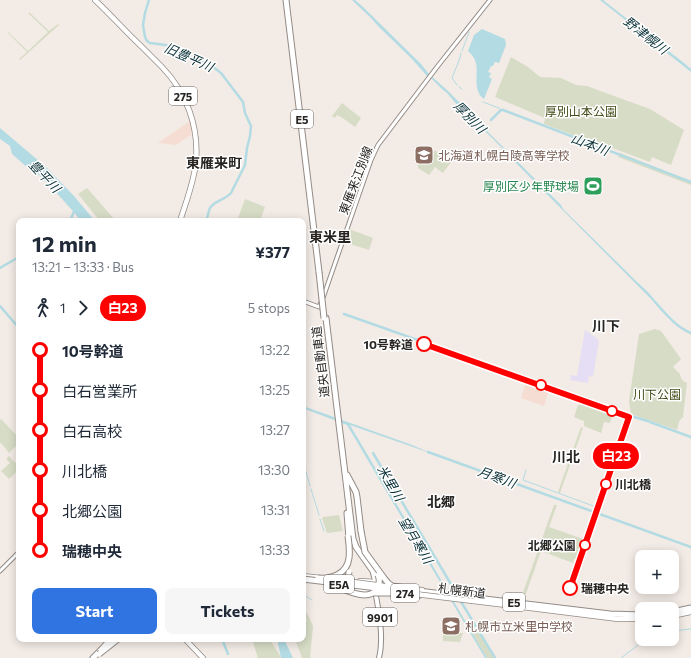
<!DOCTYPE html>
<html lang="en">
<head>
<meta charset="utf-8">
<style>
  body { margin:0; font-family:Commissioner,"Noto Sans JP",sans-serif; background:#f6f6f7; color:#1f2937; height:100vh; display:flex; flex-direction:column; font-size:15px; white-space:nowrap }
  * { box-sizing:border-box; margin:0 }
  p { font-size:13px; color:#747a83 }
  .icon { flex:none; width:22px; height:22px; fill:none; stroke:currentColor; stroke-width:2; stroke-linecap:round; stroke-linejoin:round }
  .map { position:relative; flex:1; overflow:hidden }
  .panel { position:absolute; left:16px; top:218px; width:290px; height:424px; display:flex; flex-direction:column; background:#fff; border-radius:8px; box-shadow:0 2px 10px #0003 }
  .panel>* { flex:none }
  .badge { padding:0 8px; border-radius:13px; font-size:14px; line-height:26px }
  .fabs { position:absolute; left:635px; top:550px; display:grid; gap:8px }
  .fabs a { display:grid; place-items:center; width:44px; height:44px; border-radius:8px; background:#fff; box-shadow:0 2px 10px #0003; font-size:20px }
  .map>.badge { position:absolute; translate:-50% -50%; box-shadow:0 0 0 2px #fff }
  .legs { display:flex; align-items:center; gap:6px; height:44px; padding:0 16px; font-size:13px }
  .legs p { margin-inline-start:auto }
  .head { display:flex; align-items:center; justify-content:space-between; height:68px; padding:0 16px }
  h1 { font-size:22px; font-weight:700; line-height:30px }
  .cta { display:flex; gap:8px; margin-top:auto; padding:8px 16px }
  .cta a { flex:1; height:46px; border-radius:8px; background:#2f74e1; color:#fff; font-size:16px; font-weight:700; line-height:46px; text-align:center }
  .cta a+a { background:#f6f6f7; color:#1f2937 }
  ul { padding:0 16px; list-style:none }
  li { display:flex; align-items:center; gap:14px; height:40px; font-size:15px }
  li i { display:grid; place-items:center; width:6px; height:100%; margin:0 5px; background:currentColor }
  li i::after { content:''; width:10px; height:10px; margin:-5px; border:3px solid; border-radius:50%; background:#fff }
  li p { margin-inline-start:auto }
  li:first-child i { background:linear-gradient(#0000 50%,currentColor 0) }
  li:last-child i { background:linear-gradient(currentColor 50%,#0000 0) }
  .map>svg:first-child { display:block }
</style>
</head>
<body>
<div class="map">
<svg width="691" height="658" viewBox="0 0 691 658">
  <rect width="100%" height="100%" fill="#f3ebe5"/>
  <path fill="#f5ddd3" d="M 190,121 L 192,134 L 176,145 L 158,143 Z
    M 526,382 L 549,390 L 544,406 L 521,398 Z"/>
  <path fill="#e6def4" d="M 585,330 L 599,340 L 593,377 L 589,376 L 588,383 L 570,380 L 571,375 L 577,376 Z"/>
  <path fill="#d7dcc6" d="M 29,12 L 49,31 L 58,24 L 59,25 L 20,60 L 19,59 L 27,52 L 8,33 L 8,32 L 28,51 L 48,32 L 29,14 Z
    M 511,57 L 528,67 L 540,77 L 561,78 L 576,85 L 587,86 L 603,92 L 650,109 L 684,130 L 671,165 L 652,157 L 650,162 L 583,137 L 581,138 L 544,124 L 545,118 L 495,97 Z
    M 342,103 L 361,118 L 355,127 L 344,119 L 337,115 L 335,118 L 332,116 Z
    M 435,150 L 451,162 L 443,173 L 435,167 L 429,175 L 418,168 L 418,165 L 425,155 L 430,157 Z
    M 620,153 L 691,181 L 691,185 L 618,157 Z
    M 87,188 L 116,221 L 100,221 L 78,194 Z
    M 245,199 L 265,207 L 260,221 L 237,221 Z
    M 349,229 L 373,238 L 369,250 L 344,242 L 348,230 Z
    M 655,329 L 661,331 L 681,359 L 673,367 L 680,374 C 681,379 682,381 687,383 L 683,417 L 679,421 L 677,430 L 631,414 L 629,401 L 639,334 Z
    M 582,404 L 613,414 L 610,423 L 604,422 L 601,433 L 584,426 L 584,421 L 574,417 L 578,405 Z
    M 1,419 L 19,438 L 19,443 L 9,453 L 6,449 L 0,442 L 0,420 Z
    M 581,427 L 583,428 L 560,493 L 558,492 Z
    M 9,456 L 19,467 L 19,469 L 9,479 L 1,471 L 10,463 L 6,459 Z
    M 554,505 L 557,505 L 549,527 L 586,540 L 579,561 L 574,559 L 573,563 L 541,551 L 523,602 L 520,601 Z
    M 339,515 L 343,531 L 328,533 L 327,533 L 322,518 L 323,517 Z
    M 303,605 L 313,626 L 310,658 L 302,658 L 295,639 L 303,639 L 303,622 L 307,621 L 303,611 Z
    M 472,621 L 494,658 L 487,658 L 469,628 Z
    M 444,632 L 463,633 L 460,642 L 443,641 L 443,633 Z
    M 252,639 L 270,639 C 273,646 278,651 281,658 L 258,658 Z"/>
  <path fill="#b3dbe3" d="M 352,0 L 355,0 L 362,6 L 421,64 L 429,74 L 447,90 L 483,126 L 485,125 L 486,127 L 485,129 L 561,205 L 563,209 L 628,273 C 637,283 649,291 657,303 L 656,304 L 510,157 L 509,155 L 485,131 C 480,130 477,126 475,121 L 472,120 L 470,116 L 461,108 L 458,106 L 447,93 L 443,90 L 433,80 L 427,76 L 412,59 L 378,26 L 371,18 Z
    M 600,0 L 603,0 L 684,63 L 691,69 L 691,72 Z
    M 482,29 L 505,39 L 506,45 L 499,63 L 495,62 L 493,66 L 491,66 L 488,72 L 491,73 L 489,77 L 492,79 L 484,99 C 481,97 479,94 478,91 C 473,76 483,64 468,51 L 474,35 Z
    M 0,128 L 46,167 L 74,196 L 95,221 L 81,221 L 72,210 L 52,188 L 36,172 L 29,169 L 12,154 L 10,146 L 0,139 Z
    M 303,406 L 412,445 L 433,454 L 350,425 L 487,658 L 485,658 L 347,425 L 305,409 L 303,408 Z
    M 277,639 L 284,639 L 293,658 L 281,658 Z"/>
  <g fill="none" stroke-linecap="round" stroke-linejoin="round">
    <path stroke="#b3dbe3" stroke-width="1" d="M 462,51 L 469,32
      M 460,58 L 461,53
      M 457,85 L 452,78 L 460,58
      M 459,87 L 462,89
      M 483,102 L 499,108 L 501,110
      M 303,461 L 310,486
      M 526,470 L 523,480 L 596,507
      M 311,489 L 319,515
      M 320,519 L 324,531
      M 303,595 L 307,597 L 312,600
      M 672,631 L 691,629
      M 621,658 L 646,639"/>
    <path stroke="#b3dbe3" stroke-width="2.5" d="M 149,0 L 145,13 L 143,25 L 145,37 L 147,41 L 150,43 L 166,45 L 170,47 L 180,56 L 196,59 L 213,67 L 221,73 L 243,102 L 245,113 L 251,126 L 250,136 L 247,148 L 245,165 L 231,193 C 225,200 214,201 210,208 C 208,212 208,217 206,221
      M 491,120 L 501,110 L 503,110 L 691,182
      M 70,221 L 75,209
      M 0,268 L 19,257
      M 655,302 C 666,314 676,327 691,333
      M 0,306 L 19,328
      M 344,314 L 628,414
      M 631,416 L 648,421
      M 650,422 L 691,437
      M 428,452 L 691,547
      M 373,453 L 458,596
      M 460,600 L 495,658
      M 222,639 L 228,654"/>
    <g stroke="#938b86" stroke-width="5">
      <path id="secondary" d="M 303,301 L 319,307 L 324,295 L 371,160 L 378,145 L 437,67 L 490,0
        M 0,571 L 19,552"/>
    </g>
    <g stroke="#938b86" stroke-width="6">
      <path id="primary" d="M 375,591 C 379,611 384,638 379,658"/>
    </g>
    <g stroke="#938b86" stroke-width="6">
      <path id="trunk" d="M 95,0 C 111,15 125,31 141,46 C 148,53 155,60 162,67 C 187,93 199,127 196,162 C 194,182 186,202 180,221
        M 303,576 L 321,578
        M 360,581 L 376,582 L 391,585
        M 339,586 L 377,592
        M 403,588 L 422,590
        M 391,593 L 419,596
        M 473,601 L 618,619 L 642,619
        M 672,616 L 691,612
        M 185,639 L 203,658"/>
    </g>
    <g stroke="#938b86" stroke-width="7">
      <path id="motorway" d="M 286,0 L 319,272
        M 326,318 L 353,539 L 356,547 L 373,571 L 376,582
        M 347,475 L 356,492 L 357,497 L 361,531
        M 347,513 L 349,539
        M 418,591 L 610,614 L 642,615
        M 672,612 L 691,608
        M 93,658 L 101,650"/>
    </g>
    <use href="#secondary" stroke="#fff" stroke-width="3"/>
    <use href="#primary" stroke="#fff" stroke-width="4"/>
    <use href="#trunk" stroke="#fff" stroke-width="4.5"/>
    <use href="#motorway" stroke="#fff" stroke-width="5"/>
    <g stroke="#938b86" stroke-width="6" stroke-linecap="butt">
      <path id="trunk-bridge" d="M 338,580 L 392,587
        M 415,594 L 473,601"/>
    </g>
    <g stroke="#938b86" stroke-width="7" stroke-linecap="butt">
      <path id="motorway-bridge" d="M 319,272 L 324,318
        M 361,531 L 365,552 L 384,578 L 388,583 L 392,586 L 406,588
        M 349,572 L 348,579 L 351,586
        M 318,578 C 332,579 347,574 349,558 C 350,551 349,543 348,536
        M 303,579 L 418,593
        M 332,585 C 344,589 367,602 376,590 C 380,585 380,580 378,575
        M 373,593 L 393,593
        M 101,650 L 111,639
        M 99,654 L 118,639"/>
    </g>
    <use href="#trunk-bridge" stroke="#fff" stroke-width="4.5"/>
    <use href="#motorway-bridge" stroke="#fff" stroke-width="5"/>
  </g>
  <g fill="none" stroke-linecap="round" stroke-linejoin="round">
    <g stroke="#fff" stroke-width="9">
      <path id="line-1" d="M 424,344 L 629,417 L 570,588"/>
    </g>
    <use href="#line-1" stroke="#f00" stroke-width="6"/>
  </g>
  <defs>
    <g id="school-square" transform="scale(1)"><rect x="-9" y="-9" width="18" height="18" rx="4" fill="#8d6e63" stroke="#fff"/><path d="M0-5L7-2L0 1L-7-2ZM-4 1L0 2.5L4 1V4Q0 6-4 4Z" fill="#fff"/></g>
    <g id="stadium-square" transform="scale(1)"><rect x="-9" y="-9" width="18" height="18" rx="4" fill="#2e9e5b" stroke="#fff"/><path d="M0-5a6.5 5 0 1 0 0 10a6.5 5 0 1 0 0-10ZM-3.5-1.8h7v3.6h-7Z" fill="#fff"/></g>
  </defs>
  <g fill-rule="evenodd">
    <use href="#school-square" x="424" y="155"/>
    <use href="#stadium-square" x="593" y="186"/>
    <use href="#school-square" x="451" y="626"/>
  </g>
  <g fill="#fff" stroke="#f00" stroke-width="2">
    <circle cx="424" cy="344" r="7"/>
    <circle cx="541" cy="385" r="5"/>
    <circle cx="612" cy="411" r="5"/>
    <circle cx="606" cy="484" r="5"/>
    <circle cx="585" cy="545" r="5"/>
    <circle cx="570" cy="588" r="7"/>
  </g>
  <g text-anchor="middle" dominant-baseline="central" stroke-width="3" stroke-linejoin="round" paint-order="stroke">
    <g fill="#fff" stroke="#686664" stroke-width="1">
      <rect x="169" y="87" width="28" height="18" rx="3"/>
      <rect x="291" y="110" width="22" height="18" rx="3"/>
      <rect x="324" y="575" width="30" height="18" rx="3"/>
      <rect x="391" y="584" width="28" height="18" rx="3"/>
      <rect x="503" y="593" width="22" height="18" rx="3"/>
      <rect x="363" y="608" width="34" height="18" rx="3"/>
    </g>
    <g font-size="11" font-weight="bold" fill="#272422">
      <text x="183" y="96">275</text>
      <text x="302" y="119">E5</text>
      <text x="339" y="584">E5A</text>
      <text x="405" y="593">274</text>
      <text x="514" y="602">E5</text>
      <text x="380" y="617">9901</text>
    </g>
    <g font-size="12" fill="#434b18" stroke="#fff">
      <text x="581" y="111">厚別山本公園</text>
      <text x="657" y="394">川下公園</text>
    </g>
    <g font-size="12" fill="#785e54" stroke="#fff" text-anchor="start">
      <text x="438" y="155">北海道札幌白陵高等学校</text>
      <text x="465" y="626">札幌市立米里中学校</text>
    </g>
    <g font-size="12" fill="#272422" stroke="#fff">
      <text transform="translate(355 180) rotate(-69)">東雁来江別線</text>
      <text transform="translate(320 362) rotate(-97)">道央自動車道</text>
      <text transform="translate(462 590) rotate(7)">札幌新道</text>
    </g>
    <g font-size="12" fill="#27864d" stroke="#fff" text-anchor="end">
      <text x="579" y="186">厚別区少年野球場</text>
    </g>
    <g font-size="12" font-weight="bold" fill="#272422" stroke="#fff" text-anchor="end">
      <text x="413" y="344">10号幹道</text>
      <text x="615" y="484" text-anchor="start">川北橋</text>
      <text x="576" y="545">北郷公園</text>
      <text x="581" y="588" text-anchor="start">瑞穂中央</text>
    </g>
    <g font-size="13" font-style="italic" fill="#072f35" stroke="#fff">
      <text transform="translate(646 35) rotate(38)">野津幌川</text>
      <text transform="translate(189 57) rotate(24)">旧豊平川</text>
      <text transform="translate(470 117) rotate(45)">厚別川</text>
      <text transform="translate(590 144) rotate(21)">山本川</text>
      <text transform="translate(45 176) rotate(47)">豊平川</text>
      <text transform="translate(497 477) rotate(20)">月寒川</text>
      <text transform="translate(391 483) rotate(59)">米里川</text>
      <text transform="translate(416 540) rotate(59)">望月寒川</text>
    </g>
    <g font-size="14" font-weight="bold" fill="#272422" stroke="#fff">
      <text x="214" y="162">東雁来町</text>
      <text x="330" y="236">東米里</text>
      <text x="606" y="325">川下</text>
      <text x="566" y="456">川北</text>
      <text x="441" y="501">北郷</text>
    </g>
  </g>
</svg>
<div class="fabs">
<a>+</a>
<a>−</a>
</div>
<b class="badge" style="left:616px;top:456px;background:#f00;color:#fff">白23</b>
<section class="panel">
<div class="head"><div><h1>12 min</h1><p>13:21 – 13:33 · Bus</p></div><b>¥377</b></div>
<div class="legs"><svg class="icon" aria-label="walk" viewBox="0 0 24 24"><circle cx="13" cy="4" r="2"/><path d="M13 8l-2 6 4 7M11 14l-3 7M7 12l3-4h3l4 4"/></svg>1<svg class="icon" aria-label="forward" viewBox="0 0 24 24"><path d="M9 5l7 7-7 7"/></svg><b class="badge" style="background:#f00;color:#fff">白23</b><p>5 stops</p></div>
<ul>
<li><i style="color:#f00"></i><b>10号幹道</b><p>13:22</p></li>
<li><i style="color:#f00"></i><span>白石営業所</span><p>13:25</p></li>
<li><i style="color:#f00"></i><span>白石高校</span><p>13:27</p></li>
<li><i style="color:#f00"></i><span>川北橋</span><p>13:30</p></li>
<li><i style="color:#f00"></i><span>北郷公園</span><p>13:31</p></li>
<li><i style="color:#f00"></i><b>瑞穂中央</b><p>13:33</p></li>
</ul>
<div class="cta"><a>Start</a><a>Tickets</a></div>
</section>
</div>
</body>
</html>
